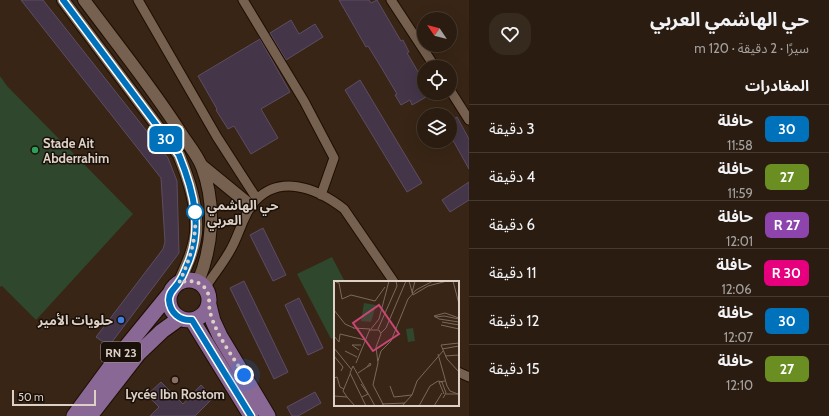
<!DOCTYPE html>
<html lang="ar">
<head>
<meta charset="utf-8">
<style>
  body { margin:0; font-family:Cabin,"Noto Sans Arabic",sans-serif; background:#36291e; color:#f1f3f6; direction:rtl; height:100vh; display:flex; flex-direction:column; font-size:15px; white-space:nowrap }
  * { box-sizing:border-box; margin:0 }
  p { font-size:13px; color:#a5a19f }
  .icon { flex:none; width:22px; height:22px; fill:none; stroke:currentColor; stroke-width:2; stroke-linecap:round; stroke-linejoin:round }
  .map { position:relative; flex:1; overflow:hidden; direction:ltr }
  .panel { display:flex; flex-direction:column; background:#2a1c10; width:360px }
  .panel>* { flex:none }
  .badge { padding:0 8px; border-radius:6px; font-size:14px; line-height:26px }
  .needle { width:26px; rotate:305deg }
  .controls { position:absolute; left:417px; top:12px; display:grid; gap:8px }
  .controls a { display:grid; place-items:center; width:40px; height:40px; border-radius:50%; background:#2a1c10; box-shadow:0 4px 16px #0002,0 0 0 1px #463a30; font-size:20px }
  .scale { position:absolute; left:12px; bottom:10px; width:84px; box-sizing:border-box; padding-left:4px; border:2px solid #ddd0c6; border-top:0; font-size:11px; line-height:14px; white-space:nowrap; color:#ddd0c6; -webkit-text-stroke:3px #191009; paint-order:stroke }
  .you { position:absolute; width:20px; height:20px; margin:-10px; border:3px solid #fff; border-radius:50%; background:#1a73e8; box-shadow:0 0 0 6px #1a73e833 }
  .map>.badge { position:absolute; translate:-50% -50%; box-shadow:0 0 0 2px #fff }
  h2 { padding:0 20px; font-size:15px; line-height:36px }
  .round { display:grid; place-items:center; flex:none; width:42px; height:42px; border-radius:16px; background:#36291e }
  .overview { display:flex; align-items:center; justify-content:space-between; height:68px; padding:0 20px }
  h1 { font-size:19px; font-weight:700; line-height:30px }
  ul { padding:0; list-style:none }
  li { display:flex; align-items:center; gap:12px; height:48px; padding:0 20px; border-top:1px solid #463a30 }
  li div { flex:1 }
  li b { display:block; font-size:15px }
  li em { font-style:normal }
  li .badge { min-width:44px; font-weight:700; text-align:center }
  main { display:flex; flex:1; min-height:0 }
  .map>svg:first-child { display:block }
</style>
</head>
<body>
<main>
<section class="panel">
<div class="overview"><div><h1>حي الهاشمي العربي</h1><p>سيرًا · 2 دقيقة · 120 m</p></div><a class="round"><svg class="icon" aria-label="heart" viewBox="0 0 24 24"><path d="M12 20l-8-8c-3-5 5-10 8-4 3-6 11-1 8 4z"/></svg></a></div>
<h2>المغادرات</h2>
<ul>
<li><span class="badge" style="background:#0072bc;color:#fff">30</span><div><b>حافلة</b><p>11:58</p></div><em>3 دقيقة</em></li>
<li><span class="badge" style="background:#6b8e23;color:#fff">27</span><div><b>حافلة</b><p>11:59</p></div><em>4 دقيقة</em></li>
<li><span class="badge" style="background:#8e44ad;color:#fff">27 R</span><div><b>حافلة</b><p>12:01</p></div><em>6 دقيقة</em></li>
<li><span class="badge" style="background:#e6007e;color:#fff">30 R</span><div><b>حافلة</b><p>12:06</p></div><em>11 دقيقة</em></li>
<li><span class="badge" style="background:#0072bc;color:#fff">30</span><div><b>حافلة</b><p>12:07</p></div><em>12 دقيقة</em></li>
<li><span class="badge" style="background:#6b8e23;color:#fff">27</span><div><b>حافلة</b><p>12:10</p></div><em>15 دقيقة</em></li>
</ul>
</section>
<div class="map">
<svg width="469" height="416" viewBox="0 0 469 416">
  <rect width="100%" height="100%" fill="#382515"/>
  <path fill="#2f472d" d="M 0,76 L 7,86 L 133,214 L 36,320 L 2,286 L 0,287 Z
    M 332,257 L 345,282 L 335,282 L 335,337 L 331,339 L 297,274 Z"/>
  <path fill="#443549" stroke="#5d4d62" d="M 21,0 L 43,0 L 168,158 L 177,181 L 179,253 L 109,346 L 96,337 L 163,249 L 165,242 L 161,178 Z
    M 339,0 L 369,0 L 371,3 L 377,0 L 401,41 L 403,40 L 409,52 L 407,53 L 424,82 L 424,94 L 426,97 L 412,105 L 410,100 L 401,105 L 395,95 L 397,94 L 381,67 L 368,46 L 366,47 Z
    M 291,20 L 299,34 L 315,24 L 323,37 L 286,60 L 270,33 Z
    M 260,39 L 290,92 L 261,109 L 278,138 L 251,154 L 234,126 L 228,129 L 216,110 L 217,109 L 198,76 Z
    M 360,80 L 422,183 L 407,192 L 345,90 Z
    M 457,117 L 469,139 L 469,169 L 450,135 L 450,121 Z
    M 469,182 L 469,200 L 450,212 L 442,200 Z
    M 263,228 L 286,275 L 273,281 L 250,235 Z
    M 244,281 L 288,372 L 274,379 L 230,288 Z
    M 299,298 L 323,348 L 308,355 L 285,305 Z
    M 161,382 L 183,404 L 201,385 L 213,398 L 195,416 L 150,416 L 159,407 L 147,395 Z
    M 315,392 L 321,403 L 298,416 L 292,416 L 287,407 Z"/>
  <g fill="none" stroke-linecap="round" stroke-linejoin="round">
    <g stroke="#1e0e01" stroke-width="11">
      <path id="minor" d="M 138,0 L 217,137 L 257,199
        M 243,0 L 304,101 L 334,158 L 321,195
        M 391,0 L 435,67
        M 450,90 L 469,120
        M 205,288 C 214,274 225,261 232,247 C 239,234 243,217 252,205 C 277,172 317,188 344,209 L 394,282
        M 458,372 L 469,377"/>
    </g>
    <g stroke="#1e0e01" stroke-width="14">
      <path id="tertiary" d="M 63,0 L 179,155 C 189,180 198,206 196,233 C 194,251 186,267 179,283
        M 84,0 C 116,43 150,85 179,130 C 186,142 197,154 202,167 C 216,204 213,246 198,282
        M 201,165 L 251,206"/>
    </g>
    <g stroke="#1e0e01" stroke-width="17">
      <path id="primary" d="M169 300a20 20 0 1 1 40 0a20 20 0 1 1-40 0Z
        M 209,305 L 213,321 L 220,336 L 268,416
        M 192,320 L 251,416
        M 74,416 L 113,363 L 171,292
        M 90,416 L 139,353 L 162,331 L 180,318"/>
    </g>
    <use href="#minor" stroke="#76604f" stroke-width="9"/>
    <use href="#tertiary" stroke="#76604f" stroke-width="12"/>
    <use href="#primary" stroke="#8a6896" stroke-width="15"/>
  </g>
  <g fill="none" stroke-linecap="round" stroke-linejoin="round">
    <g stroke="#fff" stroke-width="9">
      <path id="line" d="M 63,0 L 179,155 C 194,192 204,230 186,268 C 184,273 182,278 179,282 C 175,289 169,291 169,300 C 170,313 180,321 192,320 L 251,416"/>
    </g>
    <use href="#line" stroke="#0072bc" stroke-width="6"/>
    <path stroke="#ddd0c6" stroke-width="4" stroke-dasharray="0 7.2" d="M 195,212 C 197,239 190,259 179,283 C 188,280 198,280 205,288 C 211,295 208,303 210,312 C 216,335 232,355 244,375"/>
  </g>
  <circle fill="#2e9e5b" stroke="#191009" stroke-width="1.5" cx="35" cy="150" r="4"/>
  <circle fill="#fff" stroke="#0072bc" stroke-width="2" cx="195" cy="212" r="8"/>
  <circle fill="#3f7fe0" stroke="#191009" stroke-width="1.5" cx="121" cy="320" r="4"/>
  <circle fill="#8d6e63" stroke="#191009" stroke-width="1.5" cx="175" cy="380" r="4"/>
  <g text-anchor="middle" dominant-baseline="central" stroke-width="3" stroke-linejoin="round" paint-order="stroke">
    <rect fill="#191009" stroke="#a2968d" stroke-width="1" x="101" y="342" width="40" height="20" rx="3"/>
    <g font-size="12" font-weight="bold" fill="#ddd0c6">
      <text x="121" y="352">RN 23</text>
    </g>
    <g font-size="13" font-weight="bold" fill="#ddd0c6" stroke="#191009" text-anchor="start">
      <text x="43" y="143">Stade Ait<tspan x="43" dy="15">Abderrahim</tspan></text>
      <text x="113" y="320" text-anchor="end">حلويات الأمير</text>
      <text x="175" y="394" text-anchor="middle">Lycée Ibn Rostom</text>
    </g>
    <g font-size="13" font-weight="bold" fill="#ddd0c6" stroke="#191009" text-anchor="start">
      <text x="207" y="205">حي الهاشمي<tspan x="207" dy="15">العربي</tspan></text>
    </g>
  </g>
  <g transform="translate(334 281)">
    <rect width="125" height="125" fill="#382515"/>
    <path d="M 30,22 L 42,24 L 37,41 L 27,40 ZM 79,47 L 81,60 L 74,61 L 72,48 Z" fill="#2f472d"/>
    <path fill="none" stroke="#7a695c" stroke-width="1" d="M 75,0 L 79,14 L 94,5 L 113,0M 119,0 L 125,23M 2,1 L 5,2 L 8,18 L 17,14 L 41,20 L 51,6M 78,12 L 81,0M 0,29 L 11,43 L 20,47M 101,36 L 110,35 L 125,38M 125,37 L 111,32 L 100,35 L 105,38 L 125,41M 108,41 L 125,44M 107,44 L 125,48M 19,47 L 36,48 L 22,82M 37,48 L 45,38 L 55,0M 44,48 L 63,5 L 62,0M 36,49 L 45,49 L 47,53 L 42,66 L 44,82 L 39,104 L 50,125M 47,52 L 52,47 L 72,0M 0,55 L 5,61 L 6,53 L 31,59M 125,62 L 107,64 L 113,78 L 125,91M 0,67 L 17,88M 108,68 L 125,65M 25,69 L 18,64 L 27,64M 11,70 L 23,76M 104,73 L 113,105 L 116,110 L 124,113M 0,75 L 9,86 L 7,90M 111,75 L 125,74M 44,80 L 47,70 L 57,60 L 74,18 L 82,9 L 99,0M 19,85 L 41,125M 19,85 L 16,92 L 32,125M 24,92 L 33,86 L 37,84 L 36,82 L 33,86M 0,97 L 3,96 L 6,106 L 10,108M 27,103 L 34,113 L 28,116M 56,105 L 60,116 L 78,114 L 83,100 L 109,70M 110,113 L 105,101 L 111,100M 112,113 L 125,113M 0,115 L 13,116 L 21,125M 13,116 L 9,110 L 16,93M 48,123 L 71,122M 68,125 L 78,114M 85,125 L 96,105 L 104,100 L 108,101 L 112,112 L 109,117M 100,125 L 108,112"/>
    <path fill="#c94676" fill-opacity="0.15" stroke="#c94676" stroke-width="2" d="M 45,24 L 65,53 L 39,70 L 19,42 Z"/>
    <rect width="125" height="125" fill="none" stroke="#ddd0c6" stroke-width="2"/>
  </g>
</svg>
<div class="controls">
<a><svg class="needle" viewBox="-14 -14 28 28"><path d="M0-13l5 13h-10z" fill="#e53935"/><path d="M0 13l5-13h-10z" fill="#a5a19f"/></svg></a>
<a><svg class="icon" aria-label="locate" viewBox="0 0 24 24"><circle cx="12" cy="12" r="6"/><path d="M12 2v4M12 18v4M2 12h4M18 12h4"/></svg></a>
<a><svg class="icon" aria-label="layers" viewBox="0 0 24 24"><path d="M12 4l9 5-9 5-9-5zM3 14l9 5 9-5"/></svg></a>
</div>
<div class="scale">50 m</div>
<div class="you" style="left:244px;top:375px"></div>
<b class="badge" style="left:166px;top:139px;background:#0072bc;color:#fff">30</b>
</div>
</main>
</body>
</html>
